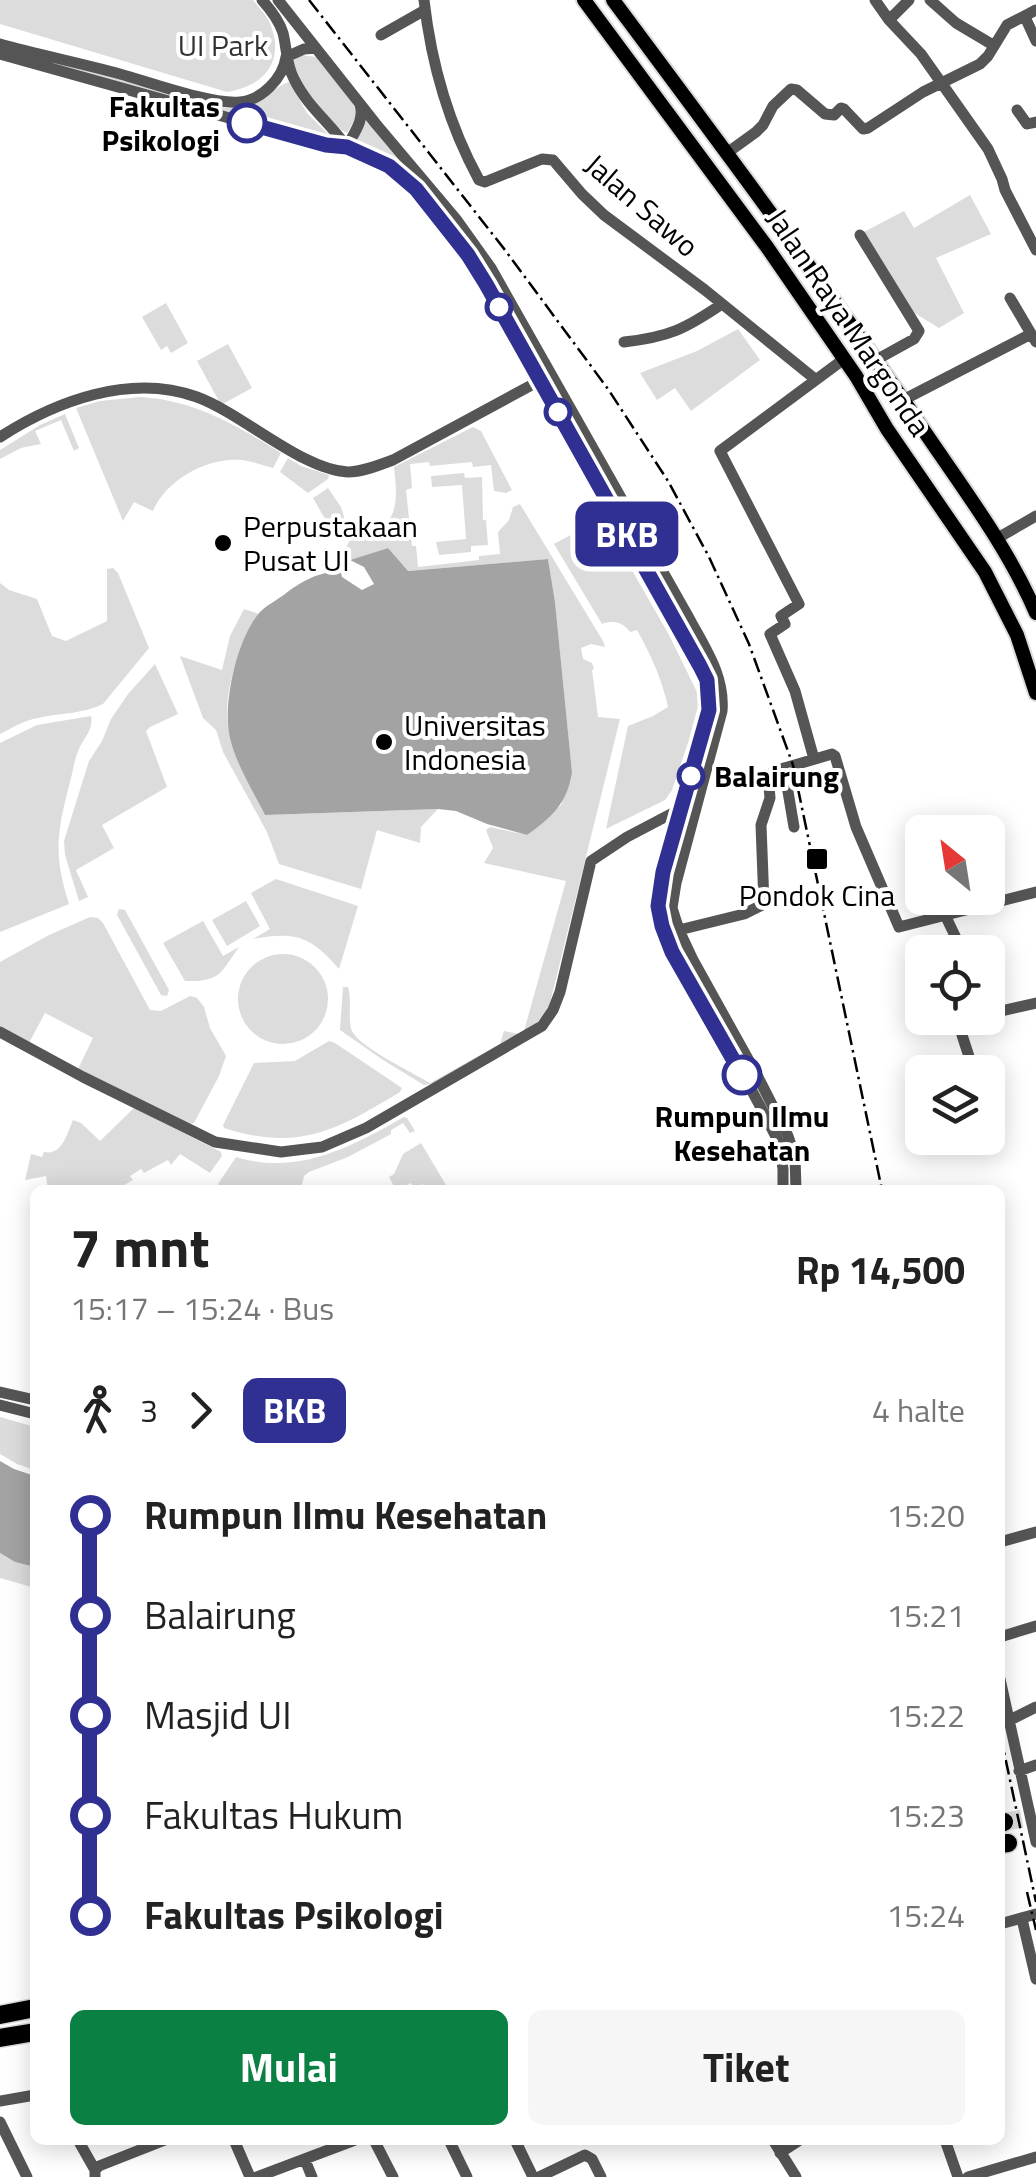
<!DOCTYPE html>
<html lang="id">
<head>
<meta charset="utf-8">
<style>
  body { margin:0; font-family:"Titillium Web",sans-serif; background:#f6f6f6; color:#222; height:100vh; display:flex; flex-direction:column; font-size:38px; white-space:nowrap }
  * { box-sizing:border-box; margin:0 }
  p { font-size:32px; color:#767676 }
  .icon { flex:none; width:55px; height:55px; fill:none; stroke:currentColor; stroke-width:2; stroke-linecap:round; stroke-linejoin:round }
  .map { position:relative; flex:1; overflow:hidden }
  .details { position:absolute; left:30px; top:1185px; width:975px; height:960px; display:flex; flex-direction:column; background:#fff; border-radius:15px; box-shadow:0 5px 25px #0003 }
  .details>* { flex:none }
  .badge { padding:0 20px; border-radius:15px; font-size:35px; line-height:65px }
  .needle { width:65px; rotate:330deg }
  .controls { position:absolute; left:905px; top:815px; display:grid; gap:20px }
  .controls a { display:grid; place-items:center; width:100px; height:100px; border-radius:15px; background:#fff; box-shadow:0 5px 25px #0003; font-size:50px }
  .map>.badge { position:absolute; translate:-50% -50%; box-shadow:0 0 0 5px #fff }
  .legs { display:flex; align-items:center; gap:15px; height:110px; padding:0 40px; font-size:32px }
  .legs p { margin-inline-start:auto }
  .headline { display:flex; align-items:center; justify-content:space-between; height:170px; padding:0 40px }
  h1 { font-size:55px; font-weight:700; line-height:75px }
  .action { display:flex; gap:20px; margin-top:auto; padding:20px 40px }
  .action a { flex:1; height:115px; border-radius:15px; background:#0b8043; color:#fff; font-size:40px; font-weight:700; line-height:115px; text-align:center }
  .action a+a { background:#f6f6f6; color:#222 }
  ul { padding:0 40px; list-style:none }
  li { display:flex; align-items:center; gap:35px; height:100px; font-size:38px }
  li i { display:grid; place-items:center; width:15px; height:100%; margin:0 12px; background:currentColor }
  li i::after { content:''; width:25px; height:25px; margin:-12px; border:8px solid; border-radius:50%; background:#fff }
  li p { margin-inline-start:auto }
  li:first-child i { background:linear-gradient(#0000 50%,currentColor 0) }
  li:last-child i { background:linear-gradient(currentColor 50%,#0000 0) }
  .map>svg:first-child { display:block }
</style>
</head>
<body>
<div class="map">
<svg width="1036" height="2177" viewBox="0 0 1036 2177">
  <rect width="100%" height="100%" fill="#fff"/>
  <path fill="#dcdcdc" d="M 0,0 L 253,0 C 259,8 268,16 271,26 C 285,63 262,87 227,92 L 0,24 Z
    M 301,55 L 316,57 L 353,103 L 357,116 L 347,133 C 327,124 292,82 293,60 Z
    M 58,62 L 226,108 C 240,106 253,102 267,95 C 275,90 280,85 289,82 L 307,113 L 329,135 L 327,138 L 322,138 L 59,67 L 56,63 Z
    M 365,119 L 453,221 L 488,270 L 593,461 L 592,461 L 419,187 L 359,148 L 355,141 Z
    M 970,195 L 991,234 L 936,258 L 964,313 L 939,328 L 911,311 L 858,235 L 904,211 L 914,228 Z
    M 166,303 L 188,343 L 171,353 L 167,346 L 161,350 L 142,317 Z
    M 738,329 L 760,360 L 691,411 L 675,388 L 657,400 L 640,373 L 697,351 Z
    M 228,344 L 252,388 L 221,405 L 197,361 Z
    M 140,397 C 194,400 236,425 281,453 L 273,468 C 262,465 252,461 241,460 C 207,457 166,480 153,511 L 134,502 L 123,521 L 76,408 L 100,401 Z
    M 65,414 L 79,448 L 74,451 L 61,420 L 35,431 L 41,444 L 21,448 L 0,459 L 0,450 L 40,425 Z
    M 473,427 L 481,431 L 512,490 L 506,493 L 494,491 L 491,465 L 473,467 L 472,462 L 430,466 L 429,462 L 410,464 L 412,488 L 406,490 L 412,546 L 416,546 L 418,567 L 479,560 L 479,556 L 500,554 L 498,532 L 509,520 L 513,507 L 520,504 L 603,641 L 605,647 L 591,644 L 581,648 L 583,659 L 592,663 L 594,669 L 592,670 L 598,717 L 620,719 L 549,1007 L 531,1030 L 431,1084 L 424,1085 L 383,1060 L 340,1030 L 343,987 L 348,987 C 352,1001 348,1014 351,1028 C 354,1045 414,1073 430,1083 L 500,1044 L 504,1031 L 519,1034 L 524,1031 L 566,881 L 484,863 L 493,848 L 486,830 L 490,827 L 527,835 L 561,805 L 572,772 L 555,602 L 548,559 L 407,571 L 388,548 L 350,560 L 343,555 L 350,539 C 397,530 399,510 394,467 Z
    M 288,458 L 301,466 L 329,475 L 328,479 L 308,493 L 280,472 Z
    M 599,470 L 708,661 L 719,701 L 694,792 L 693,789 C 702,754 720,714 711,678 L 598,472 Z
    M 464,473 L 465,478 L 482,477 L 483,520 L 486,520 L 488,545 L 471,546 L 471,552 L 439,555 L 436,542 L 466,539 L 462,485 L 432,487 L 431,476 Z
    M 328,488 L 341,507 L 348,530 L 329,533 L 325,519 L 313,498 Z
    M 602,518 L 669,635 L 698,694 L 698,706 L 689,740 L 672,790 L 665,800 L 606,829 L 628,726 L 653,716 L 668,707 C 662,679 651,655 637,630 L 630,632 C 623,622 613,620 602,624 L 554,544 Z
    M 113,568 L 118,573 L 149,648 L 103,704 C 83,714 60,713 38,718 C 25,720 12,728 0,734 L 0,583 L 9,590 L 37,599 L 52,636 L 66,641 L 107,621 L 107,569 Z
    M 244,609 L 259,614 C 237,651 218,700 232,743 C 240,768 254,791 265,815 L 438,809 L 421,827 L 420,843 L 377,830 L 361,889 L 279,864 L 267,832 L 223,752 L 216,730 L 203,718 L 180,656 L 222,670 L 230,636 Z
    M 155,664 L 178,714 L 150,727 L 146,731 L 167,787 L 102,825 L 114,848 L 76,870 L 88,897 L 79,901 L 65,855 L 64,841 L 89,761 L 102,741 L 111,719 L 128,694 Z
    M 91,716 C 94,730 83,738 78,751 C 74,761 73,772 70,782 C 57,832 53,854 69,904 L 0,932 L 0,743 L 37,725 Z
    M 691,807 L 669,896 L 762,1098 L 682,961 L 670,934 L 663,902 L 684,823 Z
    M 276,879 L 358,906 L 339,969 C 311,936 295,931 253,939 L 270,929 L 251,893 Z
    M 246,901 L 260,926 L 227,946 L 212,920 Z
    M 119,909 L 125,910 L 169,990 L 167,996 L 161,995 L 117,915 Z
    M 90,917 L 98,918 L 103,923 L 150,1010 L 161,1011 L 190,996 L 197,998 L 204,1007 L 210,1028 L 226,1056 L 219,1076 L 194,1123 L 187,1125 L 78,1069 L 93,1038 L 45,1013 L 29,1043 L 0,1027 L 0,962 L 49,935 Z
    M 203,921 L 223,956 L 239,947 C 220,974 220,982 185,981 L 163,943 Z
    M238 999a45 45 0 1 1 90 0a45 45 0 1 1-90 0Z
    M 329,1041 L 335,1043 L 402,1088 L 400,1092 C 337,1130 299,1152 224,1128 L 223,1125 L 254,1063 L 295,1061 Z
    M 137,1105 L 156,1119 L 221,1152 L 222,1156 L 210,1173 L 180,1154 L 171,1165 L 168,1160 L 144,1173 L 141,1169 L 130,1176 L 133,1180 L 115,1190 L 48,1190 L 46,1176 L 25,1180 L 31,1154 L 42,1157 L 44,1152 C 62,1156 67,1134 73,1120 L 81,1123 L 100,1141 Z
    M 404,1117 L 407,1118 L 415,1131 L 410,1133 L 403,1123 L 391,1130 L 391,1134 L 348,1157 L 309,1172 L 304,1176 L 301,1190 L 223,1190 L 218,1184 L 236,1157 C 298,1176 351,1147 404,1117 Z
    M 421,1143 L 449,1190 L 427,1190 L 423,1184 L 415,1189 L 411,1183 L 396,1190 L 389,1177 L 394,1174 L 403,1154 Z
    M 0,1417 L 35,1427 L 35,1470 L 17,1464 L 0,1454 Z
    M 0,1553 L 15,1562 L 35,1567 L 35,1588 L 0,1578 Z"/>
  <path fill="#a3a3a3" d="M 388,548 L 408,571 L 548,559 L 555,602 L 572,772 C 567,804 552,817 527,835 L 487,824 L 456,811 L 438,809 L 265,815 C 253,791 236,764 230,738 C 222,704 237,638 260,612 C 267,605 277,600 285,594 C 300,582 323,569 341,573 L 342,577 L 362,590 L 374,584 L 364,567 L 350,560 Z
    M 0,1461 L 14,1469 L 35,1476 L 35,1567 L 15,1562 L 0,1553 Z"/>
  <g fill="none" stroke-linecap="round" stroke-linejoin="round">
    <path stroke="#d9d9d9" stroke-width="18" stroke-dasharray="18 9" stroke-linecap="butt" d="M 1004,1822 L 1036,1816"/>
    <g stroke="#dbdbdb" stroke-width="18">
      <path id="major" d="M 584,0 L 767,247 L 856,376 L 887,429 L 985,572 L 1017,635 L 1036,693
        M 613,0 C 715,137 816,272 912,413 C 955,478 1005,541 1036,613"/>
    </g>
    <g stroke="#dbdbdb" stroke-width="21">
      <path id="highway" d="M 1000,1823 L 1004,1822
        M 1000,1844 L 1008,1843
        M 0,2015 L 35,2008
        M 0,2038 L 35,2032"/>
    </g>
    <path stroke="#555" stroke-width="11" d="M 262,0 C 271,10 279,20 283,33 C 287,49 286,64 294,79 C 307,106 330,123 347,147
      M 278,0 L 376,124 L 456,219 L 491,268 L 689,618 C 705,648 725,676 722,711 L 676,883 L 672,908 L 679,930 L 693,960 L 758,1077 L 788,1136 L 795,1157 L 796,1190
      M 424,0 C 431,62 449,125 479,180 L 485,182 L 542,159 L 553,160 L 582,194 L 604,215 L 705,290 L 815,379
      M 875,0 L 889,20 L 921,54 L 988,149 L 1002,179 L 1005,190 L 1036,250
      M 930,0 L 956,23 L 993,45
      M 1025,17 L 1036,41
      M 889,20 L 909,0
      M 381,35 L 425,10
      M 0,44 C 40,55 80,63 120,74 C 149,82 212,105 240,102 C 262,100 283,78 286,57
      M 0,54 L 326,145 C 351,148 379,156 399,172 C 414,184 425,200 436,214 C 461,246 483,278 503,313 L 707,680 L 709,710 L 660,884 C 651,935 694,991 719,1033 C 740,1069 761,1106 779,1143 L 783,1169 L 783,1190
      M 286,57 L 304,49 L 316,48
      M 1017,110 L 1027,124 L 1036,122
      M 347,147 C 353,134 365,120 360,105
      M 727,153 L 756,132 L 763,125 L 773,106 L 791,89 L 797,90 L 825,114 L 834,115 L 841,108 L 844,109 L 863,129 L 868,128 L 923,92 L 980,64 L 988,56 L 1007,25 L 1036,10
      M 860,235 L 919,331 L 914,339 L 876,360
      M 1010,298 L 1036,342
      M 624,342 C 669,337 685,329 722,304
      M 903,400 L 1031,334
      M 0,437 C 56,401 130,373 197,397 C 243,414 302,470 348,472 C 363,472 379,465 393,460 L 541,380
      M 996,539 L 1036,516
      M 814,759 L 795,691 L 770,634 L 785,624 L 781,616 L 799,604 L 720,451 L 844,359
      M 784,768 L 794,827
      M 946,917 L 956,938 L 969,952
      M 679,930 L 744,914 L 764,904 L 761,825 L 770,798 L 768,775 L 781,769 L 832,754 L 835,756 L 856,827 L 899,927 L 1036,892
      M 988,1014 L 1036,1003
      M 962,1018 L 962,1035 L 974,1072
      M 0,1032 L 83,1077 L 215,1142 L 281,1152 L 322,1147 L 366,1128 L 542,1026 L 553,1010 L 560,992 L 591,861 L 627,837 L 686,806
      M 0,1392 L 35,1400
      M 0,1405 L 35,1414
      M 1000,1542 L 1036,1532
      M 1000,1637 L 1036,1626
      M 1000,1679 L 1036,1842
      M 1010,1720 L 1036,1707
      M 1019,1771 L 1036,1765
      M 1022,1919 L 1036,1979
      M 1000,1924 L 1036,1914
      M 0,2101 L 35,2095
      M 0,2122 L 27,2177
      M 78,2140 L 95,2170
      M 234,2140 L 250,2177
      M 374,2140 L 393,2177
      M 449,2140 L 467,2177
      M 515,2140 L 533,2177
      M 773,2140 L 796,2177
      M 945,2140 L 958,2177
      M 780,2153 L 800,2140
      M 305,2160 L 312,2177
      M 95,2177 L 95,2170 L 99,2166 L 165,2140
      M 257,2177 L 355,2140
      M 539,2177 L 585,2155 L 592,2159 L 601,2177
      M 968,2177 L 1036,2157"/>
    <use href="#major" stroke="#000" stroke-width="14"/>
    <use href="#highway" stroke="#000" stroke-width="18"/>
    <path stroke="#000" stroke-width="2.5" stroke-dasharray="15 5 2.5 5" stroke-linecap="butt" d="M 309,0 L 505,250 L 608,389 L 668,481 L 709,557 L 749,644 L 793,765 L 882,1190
      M 1000,1733 L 1036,1902
      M 1027,1892 L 1036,1930"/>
  </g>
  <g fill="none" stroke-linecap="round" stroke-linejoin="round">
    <g stroke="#fff" stroke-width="22">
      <path id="line-1" d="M 247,123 L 326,145 L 347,147 L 389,166 L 416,189 L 468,255 L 486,284 L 700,666 L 707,680 L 709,710 L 663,872 L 658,906 L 662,926 L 672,952 L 742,1075"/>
    </g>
    <use href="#line-1" stroke="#303092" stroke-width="15"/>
  </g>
  <g fill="#fff" stroke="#303092" stroke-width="5">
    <circle cx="247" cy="123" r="18"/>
    <circle cx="499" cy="307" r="12"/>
    <circle cx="558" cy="412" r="12"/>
    <circle cx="691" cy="776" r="12"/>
    <circle cx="742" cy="1075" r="18"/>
  </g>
  <g fill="#000" stroke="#fff" stroke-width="4">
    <circle cx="223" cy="543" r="10"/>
    <circle cx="384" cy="742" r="10"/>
    <rect x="805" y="847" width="24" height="24" rx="5"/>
  </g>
  <g text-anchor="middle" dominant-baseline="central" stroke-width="8" stroke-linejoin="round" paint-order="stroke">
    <g font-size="30" fill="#333" stroke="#fff">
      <text x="223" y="45">UI Park</text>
    </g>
    <g font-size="30" font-weight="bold" fill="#000" stroke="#fff" text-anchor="end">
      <text x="220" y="106">Fakultas<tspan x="220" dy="34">Psikologi</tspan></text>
      <text x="714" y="776" text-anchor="start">Balairung</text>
      <text x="742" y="1116" text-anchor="middle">Rumpun Ilmu<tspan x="742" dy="34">Kesehatan</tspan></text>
    </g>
    <g font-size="30" fill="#000" stroke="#fff">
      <text transform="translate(642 205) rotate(41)">Jalan Sawo</text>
      <text transform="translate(849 322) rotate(56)">Jalan Raya Margonda</text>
    </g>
    <g font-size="30" fill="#000" stroke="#fff" text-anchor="start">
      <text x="243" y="526">Perpustakaan<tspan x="243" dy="34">Pusat UI</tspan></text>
      <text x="404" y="725">Universitas<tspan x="404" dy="34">Indonesia</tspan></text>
      <text x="817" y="895" text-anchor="middle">Pondok Cina</text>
    </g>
  </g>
</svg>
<div class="controls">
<a><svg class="needle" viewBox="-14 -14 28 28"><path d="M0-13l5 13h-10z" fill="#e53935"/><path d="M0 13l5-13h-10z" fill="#767676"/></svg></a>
<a><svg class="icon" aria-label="locate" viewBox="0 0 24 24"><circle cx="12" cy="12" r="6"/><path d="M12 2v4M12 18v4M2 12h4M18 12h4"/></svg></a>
<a><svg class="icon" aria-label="layers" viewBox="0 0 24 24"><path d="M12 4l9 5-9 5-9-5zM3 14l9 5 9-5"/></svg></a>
</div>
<b class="badge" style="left:627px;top:534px;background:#303092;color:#fff">BKB</b>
<section class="details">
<div class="headline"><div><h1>7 mnt</h1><p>15:17 – 15:24 · Bus</p></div><b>Rp 14,500</b></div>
<div class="legs"><svg class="icon" aria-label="walk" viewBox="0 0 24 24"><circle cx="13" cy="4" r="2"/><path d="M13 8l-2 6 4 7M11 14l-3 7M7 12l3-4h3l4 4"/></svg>3<svg class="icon" aria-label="forward" viewBox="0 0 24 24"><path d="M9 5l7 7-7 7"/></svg><b class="badge" style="background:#303092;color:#fff">BKB</b><p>4 halte</p></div>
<ul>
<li><i style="color:#303092"></i><b>Rumpun Ilmu Kesehatan</b><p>15:20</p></li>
<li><i style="color:#303092"></i><span>Balairung</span><p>15:21</p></li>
<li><i style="color:#303092"></i><span>Masjid UI</span><p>15:22</p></li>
<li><i style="color:#303092"></i><span>Fakultas Hukum</span><p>15:23</p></li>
<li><i style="color:#303092"></i><b>Fakultas Psikologi</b><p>15:24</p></li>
</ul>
<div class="action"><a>Mulai</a><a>Tiket</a></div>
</section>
</div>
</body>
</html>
